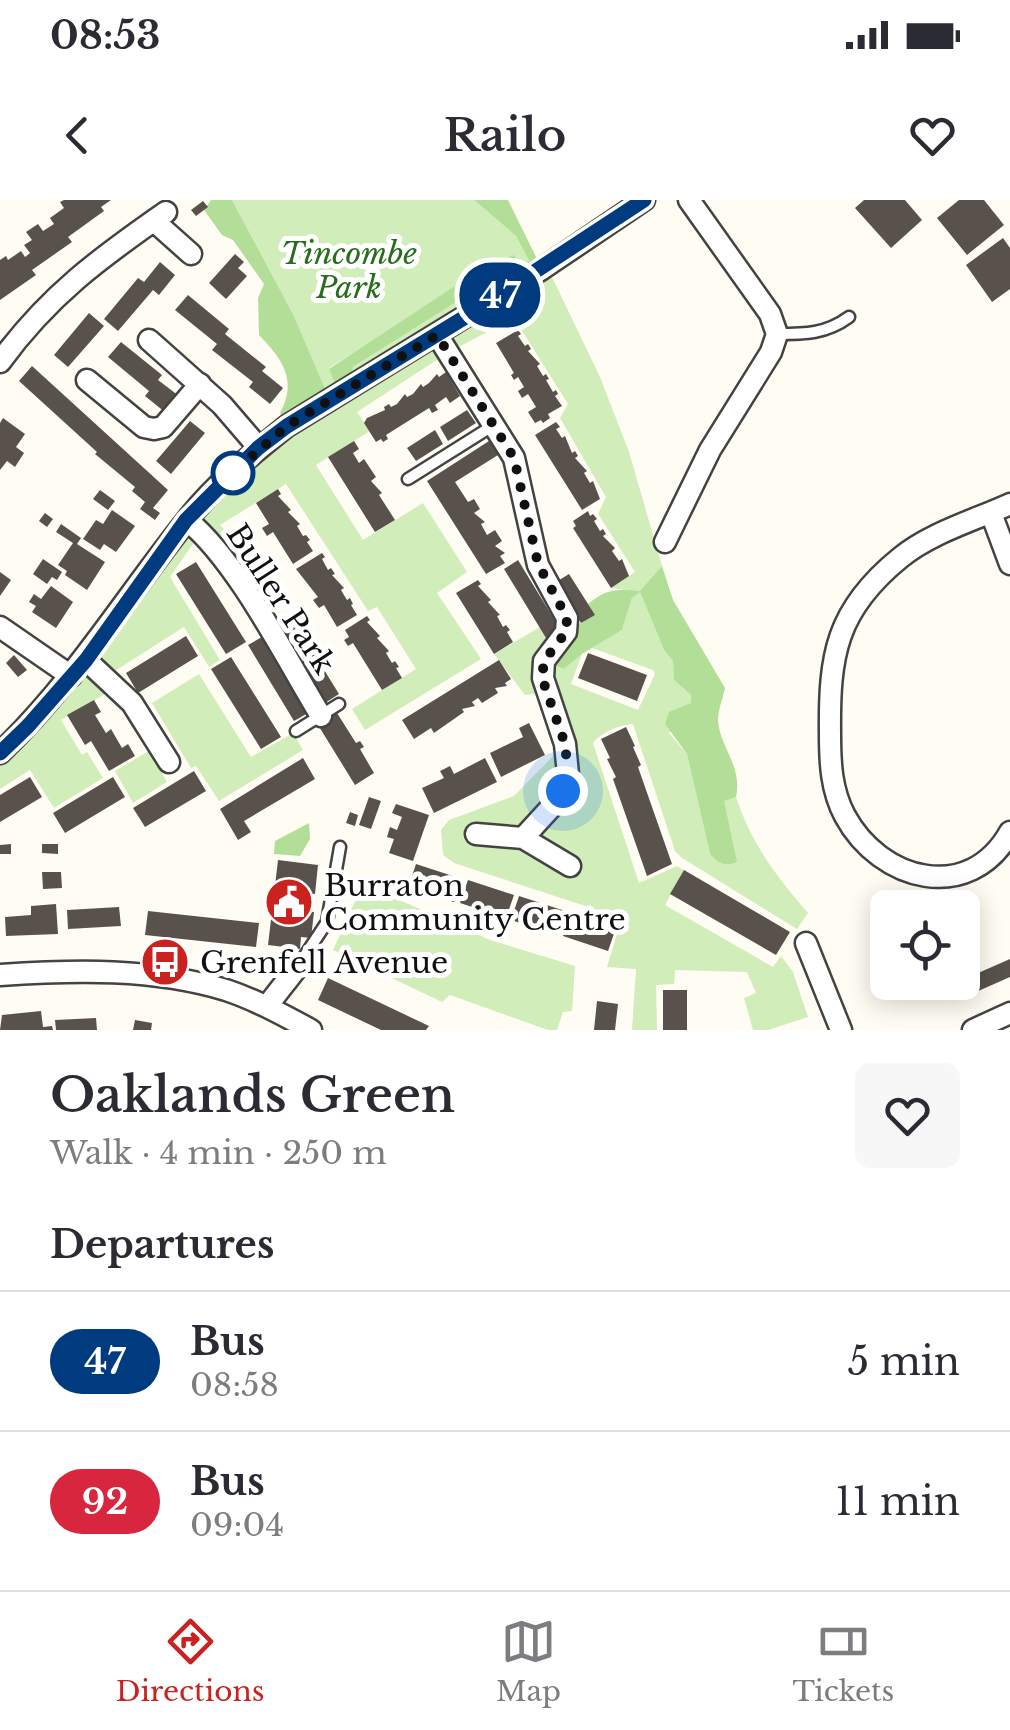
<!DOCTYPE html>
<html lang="en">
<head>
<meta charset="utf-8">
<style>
  body { margin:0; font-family:"Libre Baskerville",serif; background:#f7f7f7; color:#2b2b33; height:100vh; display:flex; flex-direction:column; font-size:38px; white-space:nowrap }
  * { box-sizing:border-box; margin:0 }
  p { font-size:32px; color:#7c7c81 }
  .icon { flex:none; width:55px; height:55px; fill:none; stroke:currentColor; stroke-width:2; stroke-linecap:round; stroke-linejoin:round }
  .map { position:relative; height:830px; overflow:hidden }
  .panel { display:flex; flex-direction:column; background:#fff; flex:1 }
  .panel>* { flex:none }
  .badge { padding:0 20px; border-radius:32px; font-size:35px; line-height:65px }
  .tools { position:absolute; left:870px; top:690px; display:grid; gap:20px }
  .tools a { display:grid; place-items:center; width:110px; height:110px; border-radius:15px; background:#fff; box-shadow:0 5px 25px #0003; font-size:50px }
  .you { position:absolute; width:50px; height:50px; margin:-25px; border:8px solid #fff; border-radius:50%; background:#1a73e8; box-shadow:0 0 0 15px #1a73e833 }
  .map>.badge { position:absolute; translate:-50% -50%; box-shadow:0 0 0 5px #fff }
  h2 { padding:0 50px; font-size:38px; line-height:90px }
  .round { display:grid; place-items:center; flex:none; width:105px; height:105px; border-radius:15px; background:#f7f7f7 }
  .head { display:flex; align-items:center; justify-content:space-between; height:170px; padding:0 50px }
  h1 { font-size:48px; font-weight:600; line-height:75px }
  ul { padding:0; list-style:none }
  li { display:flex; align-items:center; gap:30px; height:140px; padding:0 50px; border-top:2px solid #e1e1e2 }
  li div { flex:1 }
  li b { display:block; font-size:38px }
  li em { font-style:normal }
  li .badge { min-width:110px; font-weight:700; text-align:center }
  .status { display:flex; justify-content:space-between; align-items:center; height:70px; padding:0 50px; background:#fff; direction:ltr }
  .status svg { height:28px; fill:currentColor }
  header { display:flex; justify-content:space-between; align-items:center; height:130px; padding:0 50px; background:#fff; font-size:45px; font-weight:600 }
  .tabs { display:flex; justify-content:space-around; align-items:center; height:140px; border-top:2px solid #e1e1e2; background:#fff; font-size:28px; color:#7c7c81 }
  .tabs a { display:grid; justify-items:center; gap:5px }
  .tabs .selected { color:#c9221f }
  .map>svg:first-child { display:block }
</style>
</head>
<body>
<div class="status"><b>08:53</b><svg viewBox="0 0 49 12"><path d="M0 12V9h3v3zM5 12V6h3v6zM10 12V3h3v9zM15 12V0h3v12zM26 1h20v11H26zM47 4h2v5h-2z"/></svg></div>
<header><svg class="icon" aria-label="back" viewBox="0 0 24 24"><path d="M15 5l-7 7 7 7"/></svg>Railo<svg class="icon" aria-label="heart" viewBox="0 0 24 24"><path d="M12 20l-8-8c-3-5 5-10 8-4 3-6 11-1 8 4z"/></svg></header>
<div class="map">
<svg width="1010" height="830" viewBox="0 0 1010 830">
  <rect width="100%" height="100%" fill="#fffdf3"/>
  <path fill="#d1edb9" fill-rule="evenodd" d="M 232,0 L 474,0 L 516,36 L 535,72 L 557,70 L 552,77 L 600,177 L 629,252 L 662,366 L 640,392 L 664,450 L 673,461 L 674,480 L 691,495 L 691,503 L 669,533 L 687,554 L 710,654 L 725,616 L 723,600 L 736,597 C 751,643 776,676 808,713 L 797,729 L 682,658 L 675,651 L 633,524 C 620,525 601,532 593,543 L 639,683 L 677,666 L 684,670 L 665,705 L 773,767 L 781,756 L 793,772 L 808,817 L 768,830 L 753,830 L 744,798 L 756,793 L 747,772 L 675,770 L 674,784 L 656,785 L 657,830 L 632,830 L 636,769 L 607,767 L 622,718 L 454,663 L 443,655 L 441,630 L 449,620 L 514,596 L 565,544 L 547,492 L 525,495 L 494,454 L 540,427 L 564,469 L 582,454 L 571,484 L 638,510 L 655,474 L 653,470 L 592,448 L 622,430 L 632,398 L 639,392 L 611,388 L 635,372 L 598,314 L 606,297 L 560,218 L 568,204 L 514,118 L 449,152 L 357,212 L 370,231 L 316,265 L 363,340 L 423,303 L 467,372 L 437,393 L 481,459 L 365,530 L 352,509 L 416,469 L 377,407 L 368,411 L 286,284 L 220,325 L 256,361 L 234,374 L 201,332 L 170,377 L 220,460 L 209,467 L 184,427 L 107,476 L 117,487 L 61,520 L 82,555 L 87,552 L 103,578 L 54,608 L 30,570 L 0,589 L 0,553 L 187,320 L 287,226 L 305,143 L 293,114 ZM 514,55 L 496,97 L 461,99 L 353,167 L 349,188 L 339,194 L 329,168 Z
    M 199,474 L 251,557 L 293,533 L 303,550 L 219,601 L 196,566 L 191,568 L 152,503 Z
    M 159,545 L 169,562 L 159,568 L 167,582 L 133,603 L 115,571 Z
    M 363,684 L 490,740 L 575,766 L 572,811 L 563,812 L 557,830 L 548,830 L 450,795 L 442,802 L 333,750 Z"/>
  <path fill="#b3de98" d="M 211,0 L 232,0 L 293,114 L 330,201 L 287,226 L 280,213 C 298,180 282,159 259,135 L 258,98 L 264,84 L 233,40 L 222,35 L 204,10 Z
    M 474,0 L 508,0 L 542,69 L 535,72 L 516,36 Z
    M 514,55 L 527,78 L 496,97 L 461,99 L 353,167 L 349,188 L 339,194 L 329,169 L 487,65 Z
    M 662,366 L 673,400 L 725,488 C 723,498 718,510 718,520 C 719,546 743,566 736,597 L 724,601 L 737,662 C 725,667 718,663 710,654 L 687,554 L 665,524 L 669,512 L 691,503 L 691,495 L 674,480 L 673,461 L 664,450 L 640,392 L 632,398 L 622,430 L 582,454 L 564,469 L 544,461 L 566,432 L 594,415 L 588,404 C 607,388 617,389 640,391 Z
    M 309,623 L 310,639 L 300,656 L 274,654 L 275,641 Z"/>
  <path fill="#59524c" d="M 64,0 L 111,0 L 101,7 L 104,11 L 68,37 L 72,42 L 32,70 L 36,75 L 0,100 L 0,60 L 6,56 L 8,60 L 21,51 L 25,57 L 30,53 L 24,45 L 32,40 L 26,32 L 38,24 L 43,31 L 54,24 L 50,18 L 64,8 L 60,2 Z
    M 864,0 L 905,0 L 922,20 L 891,48 L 855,8 Z
    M 959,0 L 984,0 L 1004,25 L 967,55 L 937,18 Z
    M 203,1 L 208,7 L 196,16 L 191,10 Z
    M 1003,38 L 1010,48 L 1010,89 L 992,102 L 966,65 Z
    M 235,54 L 244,62 L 238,68 L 247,76 L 226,99 L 209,83 Z
    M 160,62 L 175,75 L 159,95 L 153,90 L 118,131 L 104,119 L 138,78 L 144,82 Z
    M 188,95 L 229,129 L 225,134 L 266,167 L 262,171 L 283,188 L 270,204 L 249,187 L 253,182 L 212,150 L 217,144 L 175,110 Z
    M 89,113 L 104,126 L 68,167 L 54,155 Z
    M 518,130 L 521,134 L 518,136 L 525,146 L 528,144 L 531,149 L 528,151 L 540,164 L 537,166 L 543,176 L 546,174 L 549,179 L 546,180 L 553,192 L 556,190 L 558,194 L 555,196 L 562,206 L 548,214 L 550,218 L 543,223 L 541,220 L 535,223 L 528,212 L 536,207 L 528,194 L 522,198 L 518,191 L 524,187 L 518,177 L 514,180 L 511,175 L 514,173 L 496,143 Z
    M 121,142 L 162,175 L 158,180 L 179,196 L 166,213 L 145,196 L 149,191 L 108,157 Z
    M 32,166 L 168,290 L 153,308 L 160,313 L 155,320 L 140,309 L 145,302 L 132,291 L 135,287 L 95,254 L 97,252 L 19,181 Z
    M 446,172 L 460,196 L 450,203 L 446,197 L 435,205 L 438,210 L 432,213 L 429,208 L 386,235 L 388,239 L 383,242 L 381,239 L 376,242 L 364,223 L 367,218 L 385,210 L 384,207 L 389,204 L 391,207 L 397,204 L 405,194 L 407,197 L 413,194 L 421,184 L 423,187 L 429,183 L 437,174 L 439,177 Z
    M 467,210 L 476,223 L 448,241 L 440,227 Z
    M 3,218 L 25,234 L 16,247 L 24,253 L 15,267 L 7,261 L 0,270 L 0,223 Z
    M 190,221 L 205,233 L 171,274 L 156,261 Z
    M 556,222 L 560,227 L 556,229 L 562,238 L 565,236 L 572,253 L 575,251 L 578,256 L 575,258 L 587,271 L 584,273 L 590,283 L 593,281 L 600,299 L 582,310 L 535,235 Z
    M 435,230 L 443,244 L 416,261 L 407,248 Z
    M 354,241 L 359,249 L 353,253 L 359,263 L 364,259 L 376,277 L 371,281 L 382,293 L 379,295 L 395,320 L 375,332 L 328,257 Z
    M 489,241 L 498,255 L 455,282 L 468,302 L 474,299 L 480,309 L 474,313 L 485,322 L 481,324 L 487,335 L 495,330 L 502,341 L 495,346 L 505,353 L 500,356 L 505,363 L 486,374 L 427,281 Z
    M 278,289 L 281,294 L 278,296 L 291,310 L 288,312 L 300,324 L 297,326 L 303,336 L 306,335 L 310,340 L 307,342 L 313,351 L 293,364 L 273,332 L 267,336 L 262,328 L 269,324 L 256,303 Z
    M 100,290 L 115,301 L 108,310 L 93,299 Z
    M 112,310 L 135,326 L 116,352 L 104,344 L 100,350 L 83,339 L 96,320 L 103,324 Z
    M 588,311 L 590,316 L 593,314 L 597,319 L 594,321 L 600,331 L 603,329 L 606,334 L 603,336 L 615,348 L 612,351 L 619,361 L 622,359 L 629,376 L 611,388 L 573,328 L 576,326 L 573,321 Z
    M 45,313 L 53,319 L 47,327 L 39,321 Z
    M 61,324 L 81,338 L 77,344 L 105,362 L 87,390 L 65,375 L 67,371 L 58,365 L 73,343 L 56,332 Z
    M 322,353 L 325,357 L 322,359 L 328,370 L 331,368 L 335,374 L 332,375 L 344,388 L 341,390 L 347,400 L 350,398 L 353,404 L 351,405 L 357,415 L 337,427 L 324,405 L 319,408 L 313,400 L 318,397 L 296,369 Z
    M 43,359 L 62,372 L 57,380 L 52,377 L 47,384 L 33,374 Z
    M 518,360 L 560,429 L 546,438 L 504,369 Z
    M 196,362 L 246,442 L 226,454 L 176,374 Z
    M 0,372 L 11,380 L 0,396 Z
    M 569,374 L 595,415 L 581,423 L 556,382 Z
    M 478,380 L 481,384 L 478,386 L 491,400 L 488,402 L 500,415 L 497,416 L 503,427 L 506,425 L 510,430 L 507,432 L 513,442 L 494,454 L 456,393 Z
    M 51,386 L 73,402 L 56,428 L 32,412 L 36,406 L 29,402 L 34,394 L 41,399 Z
    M 367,416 L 370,420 L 367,422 L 380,436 L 377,438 L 389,451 L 386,453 L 392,463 L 395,461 L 399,467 L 396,468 L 402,478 L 382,490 L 353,443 L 348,446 L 344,440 L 349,437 L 345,430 Z
    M 292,418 L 339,494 L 325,503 L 278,427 Z
    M 186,436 L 198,456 L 138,493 L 126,473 Z
    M 262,437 L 308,513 L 294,521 L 248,445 Z
    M 588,453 L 647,475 L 637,501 L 578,478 Z
    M 14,455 L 27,470 L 18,477 L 6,463 Z
    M 231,457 L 281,537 L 261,549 L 211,469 Z
    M 499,460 L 511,479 L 505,483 L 507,486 L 495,488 L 498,493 L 482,503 L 478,498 L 472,502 L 475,506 L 462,509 L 464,512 L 434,533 L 431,528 L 414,539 L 402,520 Z
    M 94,500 L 101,512 L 95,515 L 106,533 L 111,529 L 122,548 L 128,544 L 135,556 L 109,571 L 91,541 L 85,545 L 67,515 Z
    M 337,513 L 356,543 L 360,541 L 364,547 L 360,549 L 374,573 L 355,585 L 318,525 Z
    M 529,523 L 545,555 L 501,577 L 490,553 L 523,537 L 519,528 Z
    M 626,527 L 635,546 L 633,547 L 641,565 L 638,567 L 672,664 L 647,676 L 613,579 L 616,577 L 607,559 L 610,558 L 601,539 Z
    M 303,558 L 315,579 L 244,621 L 251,632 L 238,640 L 220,609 Z
    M 485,558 L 497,582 L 434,613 L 422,588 L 444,578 L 440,571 L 450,566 L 454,574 Z
    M 194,571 L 206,591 L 145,627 L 133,608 Z
    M 30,577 L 42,597 L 0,622 L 0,595 Z
    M 113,577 L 125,597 L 65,633 L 53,613 Z
    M 369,597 L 381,601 L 371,629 L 359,625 Z
    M 396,604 L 429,615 L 413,661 L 389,653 L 394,639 L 387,637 L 390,627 L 397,630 L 402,617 L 392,613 Z
    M 350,612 L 358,615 L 355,626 L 346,623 Z
    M 11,644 L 11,654 L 0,654 L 0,645 Z
    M 42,644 L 58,644 L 58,654 L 42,653 Z
    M 278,660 L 318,665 L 315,694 L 306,693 L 304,711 L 314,712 L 311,738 L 301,737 L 300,749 L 268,745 Z
    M 416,664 L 462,679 L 454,702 L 408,688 Z
    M 684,670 L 790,732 L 776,755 L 670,694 Z
    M 42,672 L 61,672 L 62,688 L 43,689 Z
    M 468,680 L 514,695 L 506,718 L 460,703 Z
    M 519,696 L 565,711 L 557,735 L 511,720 Z
    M 56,704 L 58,734 L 6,736 L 5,717 L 31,715 L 31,706 Z
    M 119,707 L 121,726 L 68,729 L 67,710 Z
    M 148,711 L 259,723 L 256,747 L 145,735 Z
    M 570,712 L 616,728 L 608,751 L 563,736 Z
    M 1010,759 L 1010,777 L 976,792 L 969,777 Z
    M 328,778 L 429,826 L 426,830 L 381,830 L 318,800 Z
    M 663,790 L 687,790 L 687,830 L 663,830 Z
    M 597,801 L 618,804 L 615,830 L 594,830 Z
    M 41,811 L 43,827 L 52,826 L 53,830 L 0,830 L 2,815 Z
    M 96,818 L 97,830 L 56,830 L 55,820 Z
    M 135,820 L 152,823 L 151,830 L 133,830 Z"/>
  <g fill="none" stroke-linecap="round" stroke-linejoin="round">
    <g stroke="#434343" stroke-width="15">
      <path id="lane" d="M 777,134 C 805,134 826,134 849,117
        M 408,279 L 494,225
        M 296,531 L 339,504
        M 296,769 L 327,722 L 340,647"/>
    </g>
    <g stroke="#434343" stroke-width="25">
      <path id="street" d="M 154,21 L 191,54
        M 437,135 L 514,258 L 538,365 L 567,418 L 566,432 L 544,461 L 543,478 L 565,544 L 568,574 L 556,602 L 523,638 L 570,666
        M 149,140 L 222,205 L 259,248
        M 0,162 C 49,95 100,58 166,12
        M 87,180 L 144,227 L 154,229 L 163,227 L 200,184
        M 1010,304 C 975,320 930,333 900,358 C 836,410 829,455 830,534 C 830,562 831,590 845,616 C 880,681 969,705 1010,632
        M 991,313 L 1010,364
        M 187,320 C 238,362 285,457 321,516
        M 665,342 L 710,250 L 771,152 L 777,134 L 770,114 L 689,0
        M 0,427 L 71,476
        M 86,460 L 132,503 L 169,562
        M 0,553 C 73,483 124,399 187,320 C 215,284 252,254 287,226 L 542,69 L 644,0
        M 476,634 L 523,638
        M 806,743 L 841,830
        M 0,775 C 75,770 153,768 226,790 C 256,800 283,815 311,830
        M 267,806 L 296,769
        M 973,830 L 1010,813"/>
    </g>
    <use href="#lane" stroke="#fff" stroke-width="10"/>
    <use href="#street" stroke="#fff" stroke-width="20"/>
  </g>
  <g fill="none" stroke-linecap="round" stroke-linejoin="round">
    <g stroke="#fff" stroke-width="22">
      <path id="line" d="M 0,553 L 28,526 L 86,460 L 186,320 L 258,248 L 287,226 L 467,116 L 644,0"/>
    </g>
    <use href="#line" stroke="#003b80" stroke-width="15"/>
    <path stroke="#101010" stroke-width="10" stroke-dasharray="0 18" d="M 233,273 L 229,276 L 287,226 L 437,135 L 514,258 L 538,364 L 567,418 L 566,432 L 544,461 L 542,478 L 565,544 L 568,574 L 563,591"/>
  </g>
  <defs>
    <g id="civic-disc" transform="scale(2.5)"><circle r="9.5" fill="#c9221f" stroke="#fff"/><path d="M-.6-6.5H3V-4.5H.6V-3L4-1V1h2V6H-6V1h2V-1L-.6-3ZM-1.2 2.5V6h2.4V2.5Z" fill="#fff"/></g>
    <g id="bus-disc" transform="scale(2.5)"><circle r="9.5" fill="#c9221f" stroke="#fff"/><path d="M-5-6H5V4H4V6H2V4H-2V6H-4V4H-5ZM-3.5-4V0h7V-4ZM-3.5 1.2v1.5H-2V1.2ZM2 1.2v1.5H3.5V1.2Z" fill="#fff"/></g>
  </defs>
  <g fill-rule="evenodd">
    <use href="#civic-disc" x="289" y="702"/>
    <use href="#bus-disc" x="165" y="762"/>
  </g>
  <circle fill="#fff" stroke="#003b80" stroke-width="5" cx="233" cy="273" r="20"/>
  <g text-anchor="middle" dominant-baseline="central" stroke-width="10" stroke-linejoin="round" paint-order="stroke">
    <g font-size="30" font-style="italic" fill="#276d1b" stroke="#fff">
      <text x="349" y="53">Tincombe<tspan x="349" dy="34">Park</tspan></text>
    </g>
    <g font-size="30" fill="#101010" stroke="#fff">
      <text transform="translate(281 399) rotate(57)">Buller Park</text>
    </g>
    <g font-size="30" fill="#101010" stroke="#fff" text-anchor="start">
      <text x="324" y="685">Burraton<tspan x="324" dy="34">Community Centre</tspan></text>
      <text x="200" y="762">Grenfell Avenue</text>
    </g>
  </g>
</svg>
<div class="tools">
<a><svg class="icon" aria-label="locate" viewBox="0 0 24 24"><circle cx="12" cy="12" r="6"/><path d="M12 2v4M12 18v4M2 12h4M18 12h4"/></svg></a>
</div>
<div class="you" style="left:563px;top:591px"></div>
<b class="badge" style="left:500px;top:95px;background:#003b80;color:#fff">47</b>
</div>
<section class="panel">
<div class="head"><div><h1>Oaklands Green</h1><p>Walk · 4 min · 250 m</p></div><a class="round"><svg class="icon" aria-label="heart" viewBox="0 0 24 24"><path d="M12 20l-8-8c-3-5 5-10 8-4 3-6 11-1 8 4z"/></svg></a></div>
<h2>Departures</h2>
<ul>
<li><span class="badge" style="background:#003b80;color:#fff">47</span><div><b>Bus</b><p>08:58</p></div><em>5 min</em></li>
<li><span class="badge" style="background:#d7263d;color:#fff">92</span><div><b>Bus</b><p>09:04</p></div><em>11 min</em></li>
</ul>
</section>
<nav class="tabs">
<a class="selected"><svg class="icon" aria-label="directions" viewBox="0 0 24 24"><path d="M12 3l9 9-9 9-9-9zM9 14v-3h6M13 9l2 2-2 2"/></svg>Directions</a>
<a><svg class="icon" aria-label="map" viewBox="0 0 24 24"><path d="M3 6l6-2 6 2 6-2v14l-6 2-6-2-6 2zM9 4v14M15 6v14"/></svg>Map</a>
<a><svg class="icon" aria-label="tickets" viewBox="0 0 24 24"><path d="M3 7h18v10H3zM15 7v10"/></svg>Tickets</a>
</nav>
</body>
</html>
